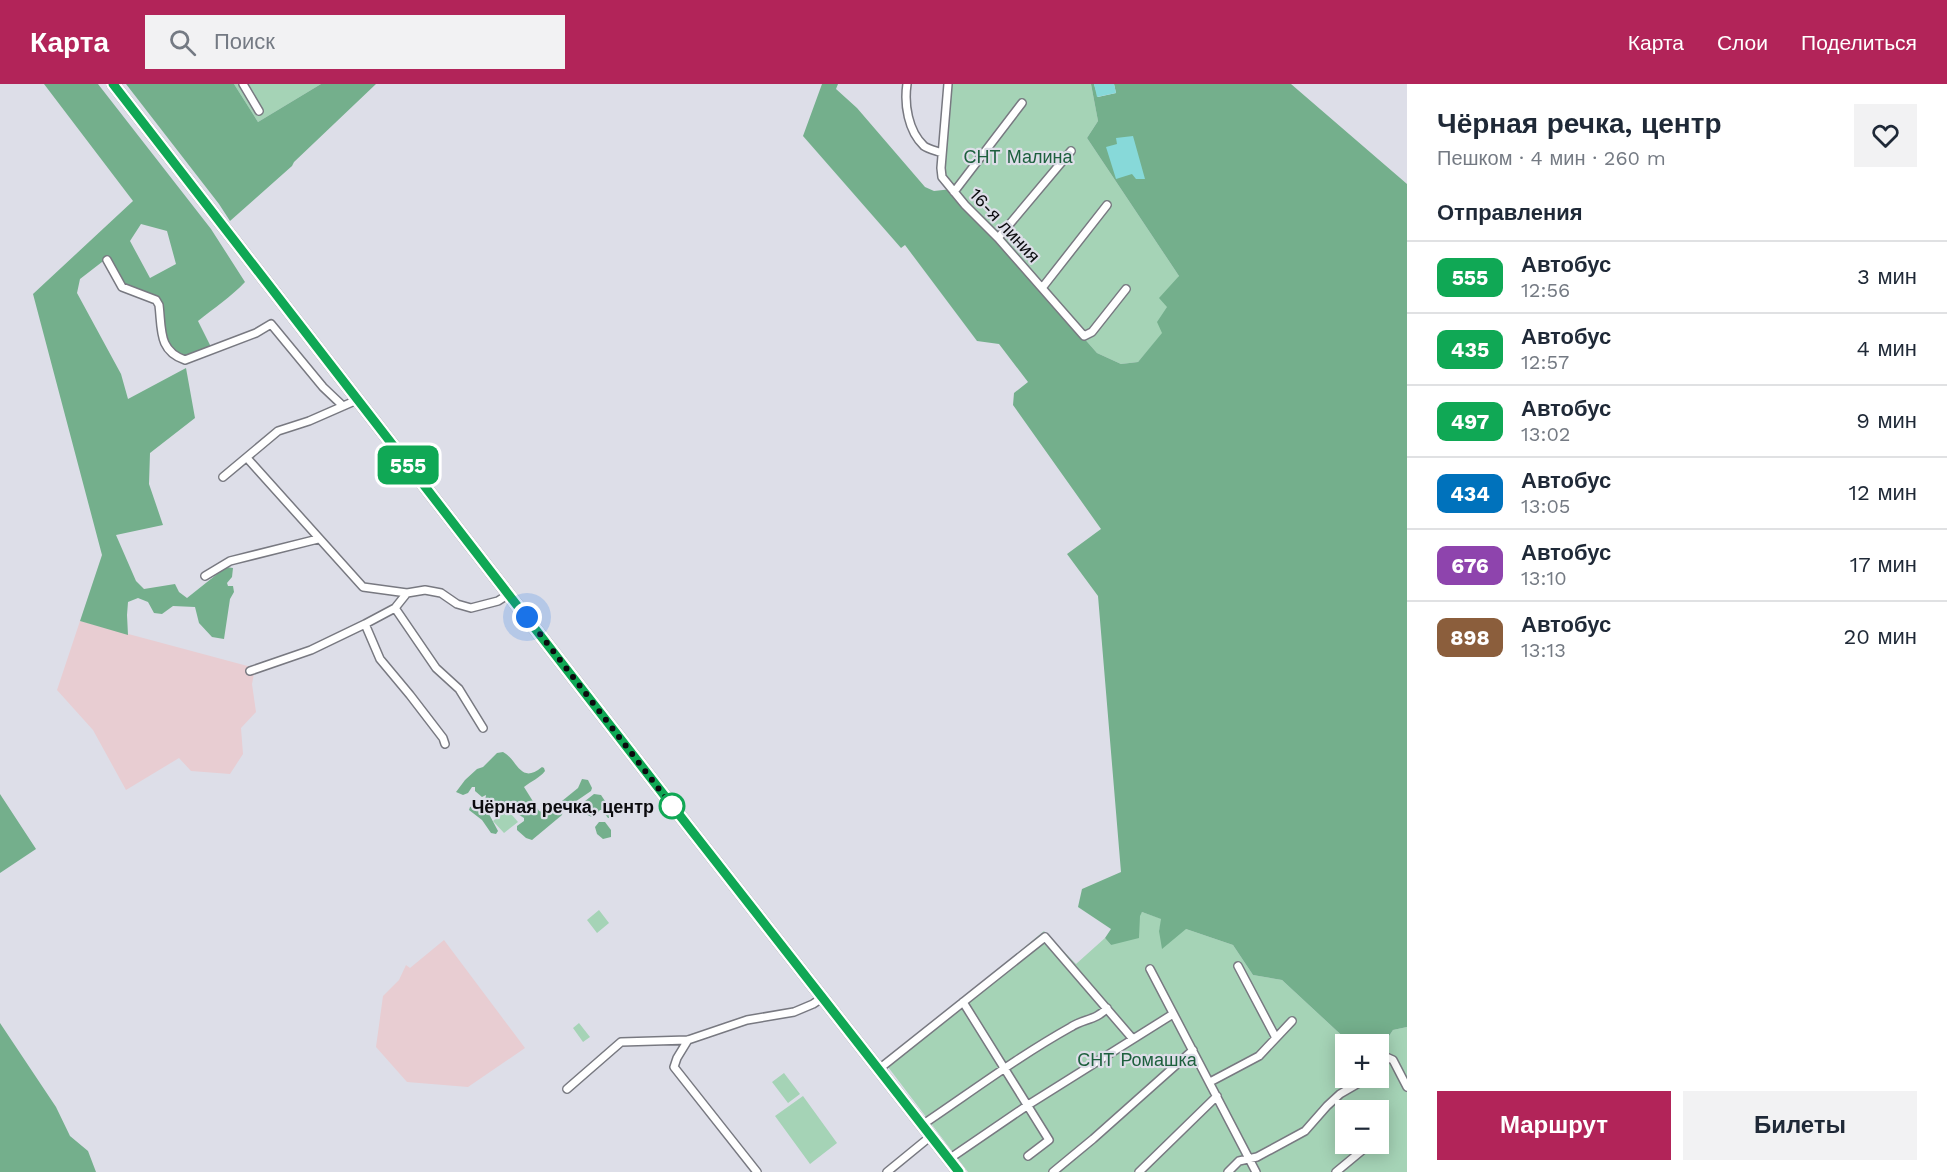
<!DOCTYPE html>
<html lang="ru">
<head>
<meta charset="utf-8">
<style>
  body { margin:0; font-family:"Work Sans",sans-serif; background:#f2f2f3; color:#1f2937; height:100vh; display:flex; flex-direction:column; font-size:22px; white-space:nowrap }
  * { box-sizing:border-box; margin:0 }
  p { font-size:20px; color:#747a83 }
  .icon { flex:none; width:33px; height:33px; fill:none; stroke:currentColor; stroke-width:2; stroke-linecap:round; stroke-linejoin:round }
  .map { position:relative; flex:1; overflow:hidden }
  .side { display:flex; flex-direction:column; background:#fff; width:540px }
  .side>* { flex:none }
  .badge { padding:0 12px; border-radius:9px; font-size:21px; line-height:39px }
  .buttons { position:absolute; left:1335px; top:950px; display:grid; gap:12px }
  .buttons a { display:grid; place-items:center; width:54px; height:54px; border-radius:0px; background:#fff; box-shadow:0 3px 15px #0003; font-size:30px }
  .you { position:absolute; width:30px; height:30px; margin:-15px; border:4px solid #fff; border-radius:50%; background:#1a73e8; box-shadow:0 0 0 9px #1a73e833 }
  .map>.badge { position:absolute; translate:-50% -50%; box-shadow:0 0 0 3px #fff }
  h2 { padding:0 30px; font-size:22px; line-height:54px }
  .round { display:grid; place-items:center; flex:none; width:63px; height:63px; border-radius:0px; background:#f2f2f3 }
  .headline { display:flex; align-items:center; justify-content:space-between; height:102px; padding:0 30px }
  h1 { font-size:28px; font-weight:600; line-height:45px }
  .primary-button { display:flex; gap:12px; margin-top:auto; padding:12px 30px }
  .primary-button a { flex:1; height:69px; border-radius:0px; background:#b22459; color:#fff; font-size:24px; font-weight:600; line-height:69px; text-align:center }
  .primary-button a+a { background:#f2f2f3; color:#1f2937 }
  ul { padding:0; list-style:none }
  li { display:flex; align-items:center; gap:18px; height:72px; padding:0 30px; border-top:2px solid #e0e1e3 }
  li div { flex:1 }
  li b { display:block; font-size:22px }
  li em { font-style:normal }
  li .badge { min-width:66px; font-weight:700; text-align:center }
  header { display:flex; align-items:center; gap:36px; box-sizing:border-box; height:84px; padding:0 30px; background:#b22459; color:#fff }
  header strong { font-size:28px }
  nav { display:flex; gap:33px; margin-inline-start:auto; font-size:21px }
  .search { width:420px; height:54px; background:#f2f2f3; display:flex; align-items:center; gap:15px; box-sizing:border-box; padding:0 21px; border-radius:0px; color:#747a83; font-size:22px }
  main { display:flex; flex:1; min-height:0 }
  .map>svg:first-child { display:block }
</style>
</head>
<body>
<header>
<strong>Карта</strong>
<div class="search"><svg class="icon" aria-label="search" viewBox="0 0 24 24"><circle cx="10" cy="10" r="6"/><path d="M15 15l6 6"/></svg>Поиск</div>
<nav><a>Карта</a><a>Слои</a><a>Поделиться</a></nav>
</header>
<main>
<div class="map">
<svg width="1407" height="1088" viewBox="0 0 1407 1088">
  <rect width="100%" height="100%" fill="#dddee8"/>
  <path fill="#e8cdd2" d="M 80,537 L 255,584 L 252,600 L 256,628 L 241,644 L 243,670 L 230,690 L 191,687 L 179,674 L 126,706 L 93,646 L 57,606 Z
    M 444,856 L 525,964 L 468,1003 L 407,998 L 376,963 L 383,912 L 399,896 L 406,881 L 410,884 Z"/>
  <path fill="#a5d3b6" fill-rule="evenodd" d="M 234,0 L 321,0 L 258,38 Z
    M 947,0 L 1091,0 L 1098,37 L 1087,54 L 1179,192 L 1167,223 L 1163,249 L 1138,278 L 1121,280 L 1097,269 L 945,98 L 942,62 Z
    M 507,725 L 518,738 L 504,749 L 493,737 Z
    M 599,826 L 609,839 L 597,849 L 587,836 Z
    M 1142,828 L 1162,835 L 1159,847 L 1186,845 L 1233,861 L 1253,891 L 1282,896 L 1351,960 L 1346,960 L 1346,993 L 1378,993 L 1379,967 L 1393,946 L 1407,943 L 1407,1088 L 968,1088 L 885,979 L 1044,847 L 1076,880 L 1105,854 L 1111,861 ZM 1346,1026 L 1378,1026 L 1378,1059 L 1346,1059 Z
    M 579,939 L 590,953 L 583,958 L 573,944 Z
    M 784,989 L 800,1010 L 788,1019 L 772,998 Z
    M 803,1012 L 837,1059 L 810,1080 L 775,1032 Z"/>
  <path fill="#74af8c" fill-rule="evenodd" d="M 44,0 L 98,0 L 211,145 L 245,198 C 231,213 214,224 198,237 L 212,265 L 185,276 L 163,259 L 159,221 L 122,203 L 107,177 L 102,178 L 80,195 L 77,209 L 121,290 L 128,315 L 186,284 L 195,334 L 150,369 L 149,400 L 163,441 L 116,451 L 136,497 L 144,505 L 175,500 L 179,508 L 187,514 L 226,483 L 233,484 L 232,493 L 227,499 L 228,502 L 233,502 L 234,508 L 230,515 L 224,555 L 212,553 L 199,539 L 195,523 L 173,522 L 162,530 L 154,529 L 148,518 L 138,514 L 128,518 L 127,531 L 128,551 L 80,537 L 102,471 L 33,210 L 133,117 ZM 141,140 L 167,147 L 176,180 L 150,194 L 130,157 Z
    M 126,0 L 234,0 L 258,38 L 321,0 L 376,0 L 294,78 L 292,82 L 230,137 L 219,120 Z
    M 822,0 L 838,0 L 836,5 L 857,24 L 925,103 L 934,107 L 952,105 L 1097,269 L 1121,280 L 1138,278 L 1162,249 L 1157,238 L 1167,223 L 1159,214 L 1179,192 L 1087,54 L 1098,37 L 1091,0 L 1094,0 L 1098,13 L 1116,9 L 1114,0 L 1291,0 L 1407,100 L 1407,943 L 1393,946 L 1379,967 L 1378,960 L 1351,960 L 1282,896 L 1253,891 L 1233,861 L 1186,845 L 1162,865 L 1159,847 L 1161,835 L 1142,828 L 1140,832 L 1139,854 L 1111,861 L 1105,854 L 1111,845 L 1078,823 L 1082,805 L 1121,788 L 1098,512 L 1067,470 L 1101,445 L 1013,321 L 1014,309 L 1028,298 L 999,260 L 977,257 L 905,161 L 901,164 L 803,52 Z
    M 503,668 C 518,676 520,701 542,683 L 544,684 L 545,687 C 540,694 531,697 524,703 L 539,727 L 543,728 L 550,720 L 556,719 L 563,725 L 562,731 L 532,756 L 526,754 L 517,746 L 517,742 L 524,737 L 524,734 L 513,727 L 508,729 L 494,719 L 490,722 L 489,730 L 498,747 L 496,750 L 491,749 L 482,736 L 469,726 L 470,723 L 485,718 L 486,711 L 482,713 L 475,707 L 475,703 L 472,703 L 468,709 L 463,711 L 456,708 L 465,696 L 477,685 L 483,683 L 497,669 Z
    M 582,695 L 588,696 L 592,704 L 591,707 L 572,720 L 565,721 L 562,717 L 578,704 Z
    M 0,710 L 36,765 L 0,789 Z
    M 594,710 L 601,711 L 613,729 L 611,734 L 608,734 L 602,726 L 600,726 L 593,733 C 587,732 582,726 580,721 Z
    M 599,738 L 605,738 L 611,746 L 611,753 L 603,755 L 597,750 L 595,743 Z
    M 0,939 L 56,1023 L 70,1052 L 88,1067 L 96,1088 L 0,1088 Z"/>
  <path fill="#87d9d9" d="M 1094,0 L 1114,0 L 1116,9 L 1097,13 Z
    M 1133,52 L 1145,95 L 1136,95 L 1132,90 L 1116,95 L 1106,63 L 1117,60 L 1116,54 Z"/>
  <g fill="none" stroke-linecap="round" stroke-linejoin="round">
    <g stroke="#787981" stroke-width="10">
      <path id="street" d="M 243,0 L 259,27
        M 907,0 C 904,20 908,47 924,62 C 928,65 937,67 942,69
        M 948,0 L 941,84 L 942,93 L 965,121 L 998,154 L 1084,252 L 1092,248 L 1126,205
        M 954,108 L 1022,19
        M 998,154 L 1071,67
        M 107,176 L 122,203 L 156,216 L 159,221 C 162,245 158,267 185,276 L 256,249 L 271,240 L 323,303 L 343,322
        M 1042,204 L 1107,121
        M 247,374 L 363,503 L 407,509
        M 223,393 L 278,347 L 309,337 L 357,316
        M 205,492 L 230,477 L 318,455
        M 395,524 L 436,584 L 459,605 L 483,644
        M 365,540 L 380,575 L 410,611 L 443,654 L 445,660
        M 250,587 L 311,566 L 365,540 L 395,524 L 407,509 L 425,506 L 441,509 L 457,520 L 471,524 L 498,517 L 509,510
        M 1238,882 L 1276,954
        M 1150,885 L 1256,1088
        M 963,918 L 1049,1056 L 1028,1072
        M 688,956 L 677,974 L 674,983 L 757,1088
        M 1378,974 L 1384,972 L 1393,976 L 1407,1003
        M 879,985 L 1045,853 L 1132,954
        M 1210,998 L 1259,972 L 1292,937
        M 567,1005 L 621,958 L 688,956 L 747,936 L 794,928 L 813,920 L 822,914
        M 922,1041 C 971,1008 1019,972 1071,943 C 1083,935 1097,936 1107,924
        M 949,1075 L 1028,1021 L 1173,930
        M 887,1088 L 931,1052
        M 1053,1088 L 1093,1055 L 1193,966
        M 1139,1088 L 1217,1012
        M 1228,1088 L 1239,1077 L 1257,1073 L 1305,1047 L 1327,1022 L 1340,1010 L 1359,999 L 1363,993
        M 1336,1088 L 1371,1059"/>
    </g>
    <g stroke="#787981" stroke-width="14">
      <path id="primary" d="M 113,0 L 688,742 L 959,1088"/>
    </g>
    <use href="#street" stroke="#fff" stroke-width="7"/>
    <use href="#primary" stroke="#fff" stroke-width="10"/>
  </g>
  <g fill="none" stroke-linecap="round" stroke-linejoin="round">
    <g stroke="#fff" stroke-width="14">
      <path id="line" d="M 113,0 L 688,742 L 959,1088"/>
    </g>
    <use href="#line" stroke="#10a855" stroke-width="9"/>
    <path stroke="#0b0b0e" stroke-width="6" stroke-dasharray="0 10.8" d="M 527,533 L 672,722"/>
  </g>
  <circle fill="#fff" stroke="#10a855" stroke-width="3" cx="672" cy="722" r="12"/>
  <g text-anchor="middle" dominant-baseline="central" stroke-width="4.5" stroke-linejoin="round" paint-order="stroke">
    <g font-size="18" fill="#1d603e" stroke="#dddee8">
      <text x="1018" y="72">СНТ Малина</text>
      <text x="1137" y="975">СНТ Ромашка</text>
    </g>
    <g font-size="18" fill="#0b0b0e" stroke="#dddee8">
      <text transform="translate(1005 141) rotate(47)">16-я линия</text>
    </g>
    <g font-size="18" font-weight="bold" fill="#0b0b0e" stroke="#dddee8" text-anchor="end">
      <text x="654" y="722">Чёрная речка, центр</text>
    </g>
  </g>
</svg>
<div class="buttons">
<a>+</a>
<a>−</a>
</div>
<div class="you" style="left:527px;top:533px"></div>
<b class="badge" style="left:408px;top:381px;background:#10a855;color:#fff">555</b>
</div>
<section class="side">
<div class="headline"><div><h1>Чёрная речка, центр</h1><p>Пешком · 4 мин · 260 m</p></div><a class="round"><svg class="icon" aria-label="heart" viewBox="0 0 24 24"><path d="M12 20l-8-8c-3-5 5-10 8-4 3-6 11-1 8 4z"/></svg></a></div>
<h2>Отправления</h2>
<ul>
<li><span class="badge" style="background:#10a855;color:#fff">555</span><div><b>Автобус</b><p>12:56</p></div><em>3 мин</em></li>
<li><span class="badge" style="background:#10a855;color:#fff">435</span><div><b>Автобус</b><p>12:57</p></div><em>4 мин</em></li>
<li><span class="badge" style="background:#10a855;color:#fff">497</span><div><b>Автобус</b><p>13:02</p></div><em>9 мин</em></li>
<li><span class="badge" style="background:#0072bc;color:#fff">434</span><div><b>Автобус</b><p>13:05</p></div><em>12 мин</em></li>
<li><span class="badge" style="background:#8e44ad;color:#fff">676</span><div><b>Автобус</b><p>13:10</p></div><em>17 мин</em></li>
<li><span class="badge" style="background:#8b5e3c;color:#fff">898</span><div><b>Автобус</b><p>13:13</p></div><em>20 мин</em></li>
</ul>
<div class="primary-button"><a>Маршрут</a><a>Билеты</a></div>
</section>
</main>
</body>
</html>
